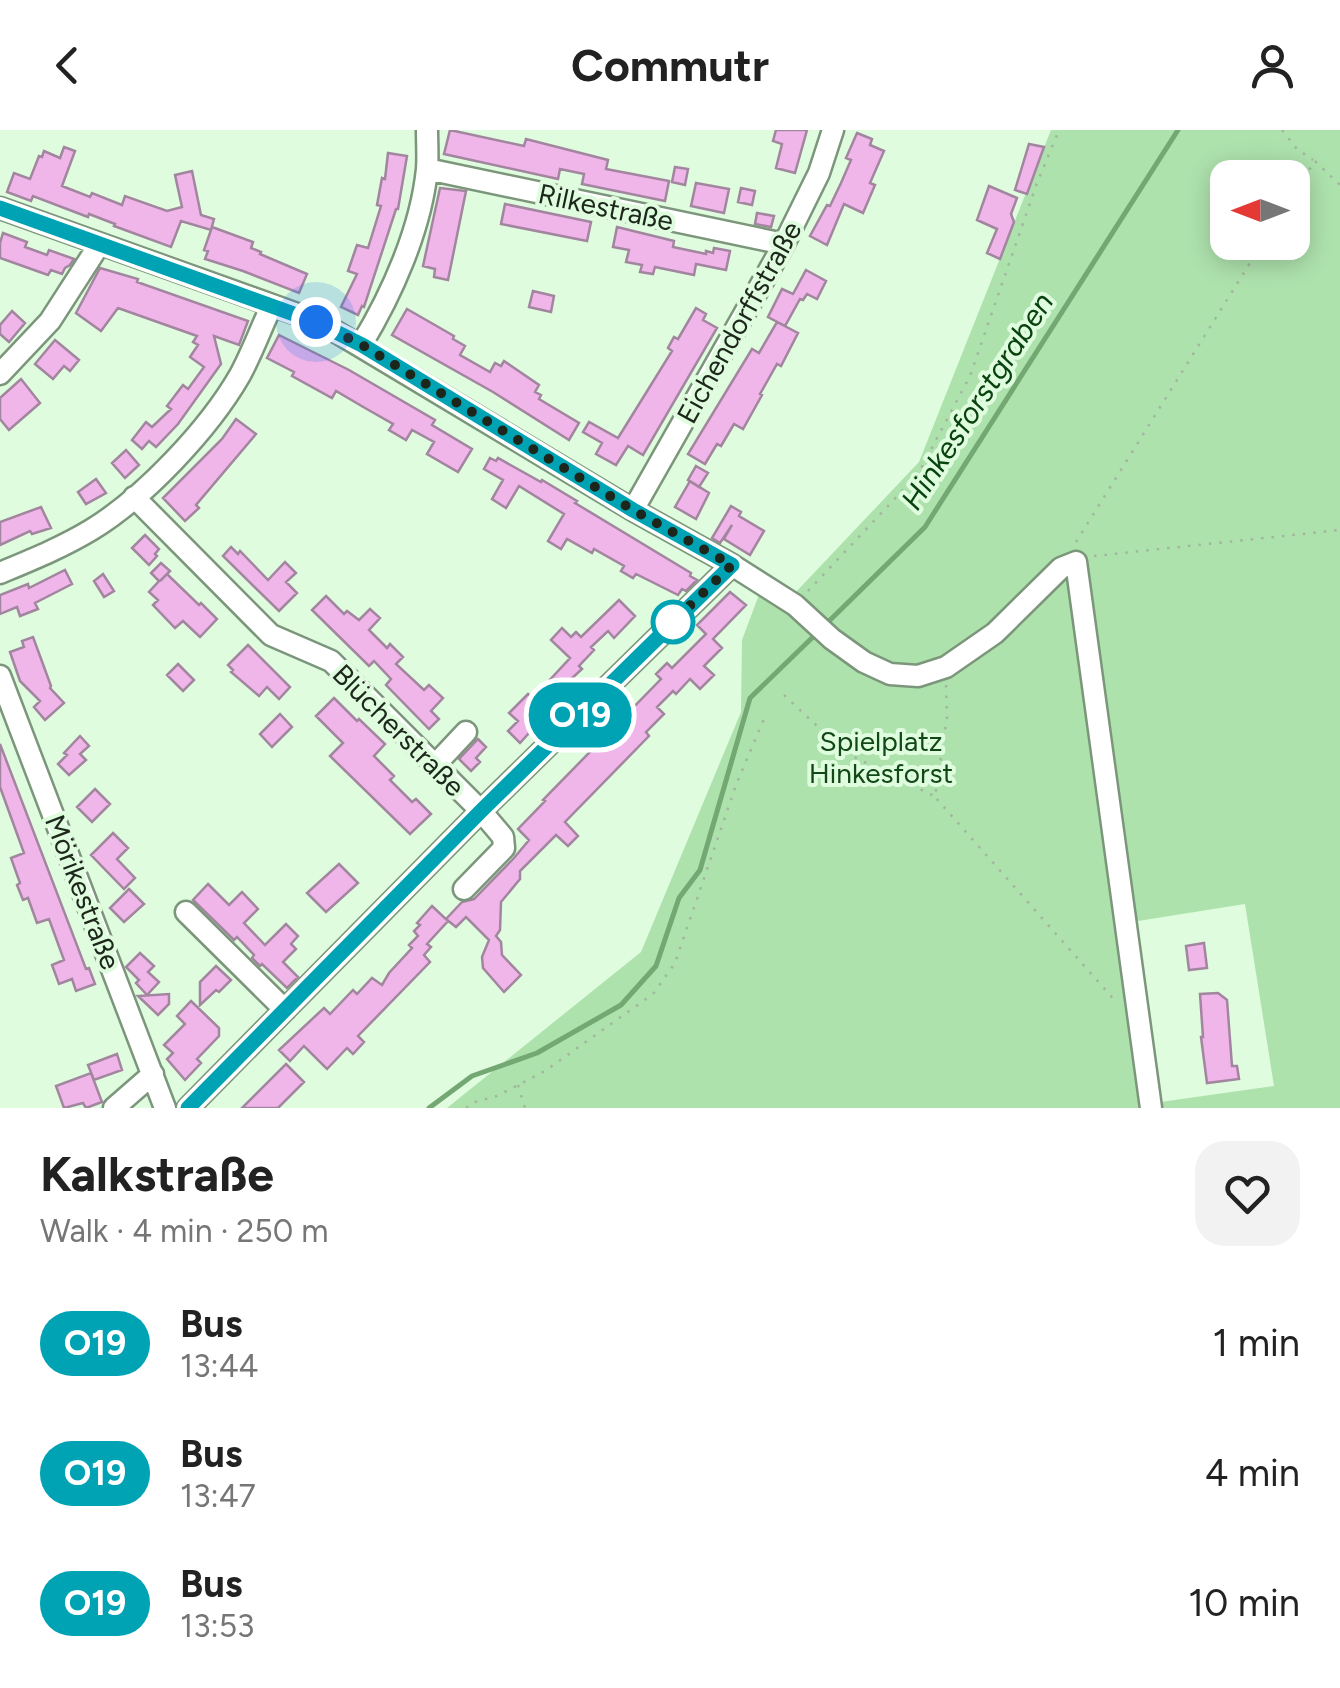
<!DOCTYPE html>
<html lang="en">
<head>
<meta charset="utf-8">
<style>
  body { margin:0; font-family:Figtree,sans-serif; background:#f2f2f2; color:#222; height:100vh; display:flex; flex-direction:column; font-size:38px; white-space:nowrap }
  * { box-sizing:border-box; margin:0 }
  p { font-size:32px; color:#767676 }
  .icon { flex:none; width:55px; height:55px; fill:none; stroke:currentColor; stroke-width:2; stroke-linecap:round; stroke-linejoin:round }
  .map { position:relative; height:978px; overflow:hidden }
  .drawer { display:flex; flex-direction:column; background:#fff; flex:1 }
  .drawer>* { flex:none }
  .badge { padding:0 20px; border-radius:32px; font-size:35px; line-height:65px }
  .needle { width:65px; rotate:270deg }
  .controls { position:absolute; left:1210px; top:30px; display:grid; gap:20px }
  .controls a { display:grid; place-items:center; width:100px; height:100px; border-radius:20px; background:#fff; box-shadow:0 5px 25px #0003; font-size:50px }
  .you { position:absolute; width:50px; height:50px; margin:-25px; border:8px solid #fff; border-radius:50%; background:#1a73e8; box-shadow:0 0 0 15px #1a73e833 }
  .map>.badge { position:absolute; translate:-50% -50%; box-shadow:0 0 0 5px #fff }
  .round { display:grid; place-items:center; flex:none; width:105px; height:105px; border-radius:30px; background:#f2f2f2 }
  .overview { display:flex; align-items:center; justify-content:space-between; height:170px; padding:0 40px }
  h1 { font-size:48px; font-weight:700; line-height:75px }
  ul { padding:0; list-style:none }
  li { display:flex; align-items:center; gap:30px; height:130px; padding:0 40px }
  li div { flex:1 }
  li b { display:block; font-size:38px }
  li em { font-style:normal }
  li .badge { min-width:110px; font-weight:700; text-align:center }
  header { display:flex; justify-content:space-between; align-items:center; height:130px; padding:0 40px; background:#fff; font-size:45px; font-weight:700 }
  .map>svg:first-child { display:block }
</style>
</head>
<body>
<header><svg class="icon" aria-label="back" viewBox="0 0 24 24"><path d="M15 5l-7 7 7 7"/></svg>Commutr<svg class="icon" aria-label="person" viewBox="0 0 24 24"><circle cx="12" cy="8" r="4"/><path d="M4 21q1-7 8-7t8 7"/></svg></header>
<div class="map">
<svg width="1340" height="978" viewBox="0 0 1340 978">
  <rect width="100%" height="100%" fill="#dffcde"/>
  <path fill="#aee2ad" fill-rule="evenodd" d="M 1051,0 L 1340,0 L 1340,978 L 447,978 L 641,822 L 741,582 L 742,510 L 760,462 L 787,483 L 795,463 L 919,332 ZM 1228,48 L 1292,48 L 1292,112 L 1228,112 ZM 1245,774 L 1274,956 L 1146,974 L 1119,794 Z"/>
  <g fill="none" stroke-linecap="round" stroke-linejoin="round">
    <path stroke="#74a873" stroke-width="5" d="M 824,496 L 925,397 L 1178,0
      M 429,978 L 472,946 L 537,923 L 621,875 L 656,836 L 679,768 L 700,740 L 750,568 L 816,504"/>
  </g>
  <path fill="#f0b6e9" stroke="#a2859e" stroke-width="2.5" d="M 450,0 L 524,16 L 526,9 L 608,30 L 606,39 L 669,51 L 665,71 L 582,54 L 584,44 L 560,39 L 558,49 L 444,24 Z
    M 776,0 L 807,0 L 795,43 L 776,38 L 782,14 L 773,11 Z
    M 857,3 L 872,9 L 870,15 L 884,21 L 870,53 L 875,55 L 863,83 L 844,74 L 827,115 L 810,106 L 827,75 L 830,76 L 841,53 L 851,30 L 846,28 Z
    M 1029,14 L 1044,17 L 1027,64 L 1015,60 Z
    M 64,17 L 75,21 L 62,56 L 90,67 L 92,63 L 122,75 L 125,66 L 167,81 L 182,77 L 175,45 L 192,41 L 201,85 L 214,89 L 211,100 L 181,91 L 171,117 L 114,96 L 115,94 L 89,84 L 88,87 L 33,66 L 31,71 L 7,62 L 14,43 L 30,49 L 39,26 L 42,27 L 44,21 L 60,28 Z
    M 388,23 L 407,26 L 398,79 L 396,79 L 364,177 L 362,176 L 358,185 L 341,177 L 357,144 L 348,141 L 357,115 L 368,118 L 381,76 L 377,75 L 382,48 L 385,49 Z
    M 675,37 L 688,39 L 685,55 L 672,52 Z
    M 696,53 L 729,59 L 724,83 L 691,76 Z
    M 989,56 L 1017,68 L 1011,84 L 1014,92 L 1000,129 L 987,123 L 997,99 L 977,90 Z
    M 440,58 L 466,61 L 448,150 L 434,147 L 435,139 L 423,136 Z
    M 741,58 L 755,61 L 752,75 L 738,72 Z
    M 505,74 L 591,92 L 587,111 L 501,94 Z
    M 757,83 L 774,86 L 771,97 L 755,94 Z
    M 212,97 L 253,112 L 251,118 L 261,122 L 260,124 L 307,144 L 299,163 L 243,141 L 205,129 L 208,121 L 204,120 Z
    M 617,97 L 674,111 L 673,117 L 706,124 L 706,121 L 713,123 L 714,118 L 730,121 L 726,140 L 696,134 L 694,145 L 655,137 L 653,144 L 640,142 L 642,135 L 626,132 L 629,120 L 613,117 Z
    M 3,103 L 27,112 L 25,117 L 47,125 L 49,120 L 74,129 L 70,135 L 65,138 L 62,144 L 51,140 L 48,145 L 34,140 L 0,128 L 0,113 Z
    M 100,138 L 138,149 L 137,152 L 248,191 L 239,215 L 214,206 L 221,234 L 178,294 L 156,317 L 149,311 L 142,319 L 132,310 L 146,292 L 152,297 L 171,279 L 167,276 L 183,255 L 188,259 L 204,237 L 190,227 L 198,215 L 193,212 L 197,206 L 118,178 L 101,201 L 76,183 Z
    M 806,140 L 826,151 L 817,169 L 807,164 L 803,170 L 800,169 L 785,196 L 768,187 L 782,159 L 793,164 Z
    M 533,161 L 554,166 L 551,182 L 529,177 Z
    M 696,178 L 706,184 L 703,190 L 717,198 L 643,325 L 628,316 L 616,335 L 596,324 L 602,313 L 583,302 L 589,292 L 618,308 L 672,221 L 668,218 L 674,207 L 678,209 Z
    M 407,179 L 454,206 L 453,209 L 465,216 L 460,225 L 490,242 L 495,233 L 501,236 L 504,231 L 539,255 L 535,262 L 541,265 L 539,269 L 579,293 L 569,310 L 493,262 L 392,205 Z
    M 12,181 L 25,193 L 9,212 L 0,204 L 0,195 Z
    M 777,192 L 798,203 L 781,236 L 777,234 L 760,264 L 762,265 L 743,299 L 734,294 L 721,316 L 717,314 L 705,334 L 688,324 L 752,219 L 759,223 Z
    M 279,205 L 349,240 L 435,290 L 432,295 L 472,319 L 458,342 L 427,324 L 434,312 L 412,300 L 406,310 L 389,300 L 393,294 L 365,278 L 336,261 L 332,268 L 292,246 L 294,242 L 267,228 Z
    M 55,210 L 79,230 L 70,241 L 64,236 L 53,249 L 35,234 Z
    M 21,249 L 40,273 L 9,300 L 0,289 L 0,268 Z
    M 236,289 L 256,304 L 196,375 L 199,378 L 185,391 L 163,368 L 222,309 Z
    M 126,320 L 139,335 L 125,348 L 112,333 Z
    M 490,328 L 496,331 L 498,328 L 541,352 L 542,350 L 577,371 L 575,373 L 691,443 L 690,446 L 697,450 L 686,461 L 682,459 L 678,465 L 636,444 L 633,448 L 621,441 L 624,436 L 594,419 L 592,423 L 567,409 L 561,419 L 548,411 L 564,384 L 519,356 L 506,378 L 492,369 L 503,350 L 484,339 Z
    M 696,336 L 708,343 L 699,357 L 688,350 Z
    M 96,349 L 106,363 L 86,374 L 78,362 Z
    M 690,351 L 709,363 L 696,389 L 675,377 Z
    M 731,376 L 741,382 L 739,386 L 764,401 L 750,425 L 724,409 L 732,395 L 720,413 L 712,408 Z
    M 41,377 L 51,398 L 32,404 L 30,401 L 0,415 L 0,392 Z
    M 145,405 L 159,419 L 155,424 L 157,426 L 149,435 L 132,418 Z
    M 231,417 L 238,424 L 240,421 L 268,450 L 285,432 L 296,443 L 286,452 L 297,463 L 279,481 L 223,426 Z
    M 161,433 L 170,441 L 160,451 L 167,444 L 199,475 L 201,473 L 217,489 L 200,507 L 183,491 L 175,498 L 153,475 L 158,470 L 149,462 L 159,451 L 151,443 Z
    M 65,440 L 72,454 L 35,473 L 38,479 L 20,486 L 17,477 L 0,484 L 0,465 L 28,454 L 29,458 Z
    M 103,444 L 114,461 L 104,467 L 94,451 Z
    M 730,462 L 746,475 L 713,509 L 722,518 L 704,536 L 714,545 L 700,559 L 690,549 L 676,564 L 673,561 L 657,577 L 664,584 L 646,602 L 649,606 L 565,692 L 578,706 L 568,716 L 556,705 L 520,741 L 520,749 L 501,772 L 500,800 L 496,806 L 501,812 L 502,825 L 521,845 L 504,862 L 483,838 L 482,827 L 489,810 L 466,787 L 456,797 L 446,789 L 462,772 L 474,769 L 514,728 L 529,710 L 518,699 L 545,671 L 543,670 L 661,549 L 656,544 L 667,533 L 672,538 L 706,504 L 697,495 Z
    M 326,466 L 344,484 L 347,481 L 359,490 L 370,479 L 380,488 L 369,500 L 387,518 L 390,514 L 403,527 L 396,534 L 424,560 L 429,555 L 443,568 L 431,581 L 439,589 L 429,599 L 386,555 L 391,549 L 374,531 L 369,536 L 312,480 Z
    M 619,470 L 635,486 L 614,508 L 608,501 L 591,517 L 594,520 L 579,536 L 582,539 L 570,550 L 575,554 L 557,572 L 549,585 L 550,586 L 531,605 L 529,603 L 520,613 L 508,601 L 518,591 L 509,583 L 528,564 L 533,568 L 570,528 L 551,510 L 562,498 L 571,507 L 576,502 L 581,507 Z
    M 33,507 L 51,556 L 50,558 L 64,573 L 45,590 L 34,577 L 40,571 L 20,551 L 10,522 L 24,517 L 22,511 Z
    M 248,515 L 290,557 L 279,569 L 267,557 L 259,566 L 231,542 L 233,540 L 228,535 Z
    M 178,534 L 194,550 L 183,561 L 167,545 Z
    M 334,568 L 357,591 L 359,589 L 385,614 L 374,626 L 394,646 L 390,650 L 412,672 L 416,669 L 431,684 L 410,704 L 330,626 L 343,613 L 316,586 Z
    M 280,584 L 292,597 L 272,617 L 260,604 Z
    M 80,606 L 89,616 L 80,624 L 86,630 L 69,645 L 58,634 L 67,625 L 64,623 Z
    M 478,609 L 486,617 L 476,628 L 480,632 L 471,641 L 459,629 Z
    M 0,614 L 86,839 L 89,838 L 95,854 L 76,861 L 72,849 L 59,854 L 52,835 L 64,830 L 49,789 L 37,793 L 28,768 L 23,770 L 17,755 L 20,753 L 11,728 L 24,723 L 0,657 Z
    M 95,659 L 110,674 L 92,692 L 77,677 Z
    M 113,703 L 128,718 L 117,729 L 135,748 L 124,759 L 91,725 Z
    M 339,734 L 358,753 L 326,782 L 307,763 Z
    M 208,754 L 229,775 L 242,762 L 258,779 L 244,793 L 265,815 L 286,794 L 298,806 L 291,814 L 296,819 L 283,832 L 298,847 L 287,858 L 262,834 L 260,836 L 252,828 L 254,825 L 237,807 L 234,810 L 193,770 Z
    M 129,759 L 144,774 L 124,792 L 110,778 Z
    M 432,776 L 448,791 L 427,814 L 431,817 L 424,825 L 430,832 L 358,906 L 364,912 L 353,924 L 347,918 L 327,939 L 304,916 L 290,931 L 279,920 L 324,878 L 330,884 L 353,860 L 357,864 L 372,848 L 382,855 L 389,843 L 412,818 L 409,815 L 418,806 L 414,801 L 420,795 L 417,793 Z
    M 1204,813 L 1207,838 L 1189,840 L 1186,816 Z
    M 140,823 L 154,836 L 148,842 L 159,852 L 147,865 L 136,853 L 139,850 L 126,837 Z
    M 216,836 L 231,850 L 219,862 L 216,860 L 200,875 L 200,852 Z
    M 1218,863 L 1227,870 L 1232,936 L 1237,936 L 1239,949 L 1207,953 L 1201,907 L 1203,907 L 1200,864 Z
    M 169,864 L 169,874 L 158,885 L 138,866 Z
    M 191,871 L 219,898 L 219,906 L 197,929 L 201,933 L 185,950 L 167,929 L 173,923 L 164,915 L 185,894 L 177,886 Z
    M 117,924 L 122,940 L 94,950 L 88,935 Z
    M 286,934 L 304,952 L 278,978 L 242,978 Z
    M 91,943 L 102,972 L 86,978 L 83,973 L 64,978 L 56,956 Z"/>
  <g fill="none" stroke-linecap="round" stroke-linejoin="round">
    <g stroke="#7c967b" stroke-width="25">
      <path id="minor" d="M 427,39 L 784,114
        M 0,78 L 272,175 L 316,191 L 338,203 L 633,380 L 732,435 L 795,475 L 832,509 L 864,532 L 890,544 L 918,546 L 946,537 L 995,503 L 1061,438 L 1076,432 L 1151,978
        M 361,215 C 392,164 421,99 427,39 C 428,27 427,13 427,0
        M 0,244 L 50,191 L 99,115
        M 134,367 L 271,505 L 331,531 L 481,681 L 503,707 L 504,718 L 464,759
        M 633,380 L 784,114 L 819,43 L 833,0
        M 0,443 C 31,430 61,418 91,400 C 144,368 209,299 240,245 C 252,223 261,198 272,175
        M 0,546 L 165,978
        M 435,635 L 466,602
        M 186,782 L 285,880
        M 114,978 L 153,944
        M 188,978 L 481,681 L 732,435"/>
    </g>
    <path stroke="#a0b69f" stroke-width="2.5" stroke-dasharray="2.5 8" stroke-linecap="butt" d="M 1282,0 L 1297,19 L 1313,30
      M 1292,66 L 1315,31 L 1340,55
      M 1076,412 L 1263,112
      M 1094,426 L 1340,400
      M 808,461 L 918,344 L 970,246 L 1037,53 L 1059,0
      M 946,555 L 947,587 L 935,667 L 1117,873
      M 784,565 L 846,623 L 934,666
      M 518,955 L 525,978
      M 466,978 L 475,972 L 497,966 L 545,941 L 653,864 L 675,833 L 736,655 L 766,584"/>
    <use href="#minor" stroke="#fff" stroke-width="20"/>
  </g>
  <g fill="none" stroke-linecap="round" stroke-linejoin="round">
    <g stroke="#fff" stroke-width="22">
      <path id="line" d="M 0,78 L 316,192 L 362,215 L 633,380 L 732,435 L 481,681 L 188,978"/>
    </g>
    <use href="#line" stroke="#00a3b4" stroke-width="15"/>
    <path stroke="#1c261b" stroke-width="10" stroke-dasharray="0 18" d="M 316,192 L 362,215 L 633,380 L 732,435 L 673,492"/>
  </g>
  <circle fill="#fff" stroke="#00a3b4" stroke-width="5" cx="673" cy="492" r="20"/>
  <g text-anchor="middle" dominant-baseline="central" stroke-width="8" stroke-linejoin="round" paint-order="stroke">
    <g font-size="28" fill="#1c261b" stroke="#dffcde">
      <text transform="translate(606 77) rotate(12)">Rilkestraße</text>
      <text transform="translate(739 192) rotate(-61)">Eichendorffstraße</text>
      <text transform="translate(399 600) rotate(45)">Blücherstraße</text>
      <text transform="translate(83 762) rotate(69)">Mörikestraße</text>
    </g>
    <g font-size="28" fill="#114815" stroke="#dffcde">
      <text x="881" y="611">Spielplatz<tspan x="881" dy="32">Hinkesforst</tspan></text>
    </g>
    <g font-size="30" font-style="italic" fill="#08420e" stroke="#dffcde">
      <text transform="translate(977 271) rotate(-57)">Hinkesforstgraben</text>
    </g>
  </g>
</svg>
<div class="controls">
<a><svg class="needle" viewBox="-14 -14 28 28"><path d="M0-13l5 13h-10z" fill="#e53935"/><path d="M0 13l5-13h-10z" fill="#767676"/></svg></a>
</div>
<div class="you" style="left:316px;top:192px"></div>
<b class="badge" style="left:580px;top:585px;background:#00a3b4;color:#fff">O19</b>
</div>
<section class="drawer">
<div class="overview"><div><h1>Kalkstraße</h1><p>Walk · 4 min · 250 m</p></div><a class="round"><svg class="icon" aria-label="heart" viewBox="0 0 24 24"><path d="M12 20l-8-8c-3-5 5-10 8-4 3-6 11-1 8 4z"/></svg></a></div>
<ul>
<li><span class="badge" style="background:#00a3b4;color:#fff">O19</span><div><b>Bus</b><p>13:44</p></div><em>1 min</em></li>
<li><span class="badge" style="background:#00a3b4;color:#fff">O19</span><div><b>Bus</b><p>13:47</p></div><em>4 min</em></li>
<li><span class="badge" style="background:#00a3b4;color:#fff">O19</span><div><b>Bus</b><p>13:53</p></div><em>10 min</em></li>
</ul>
</section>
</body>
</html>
